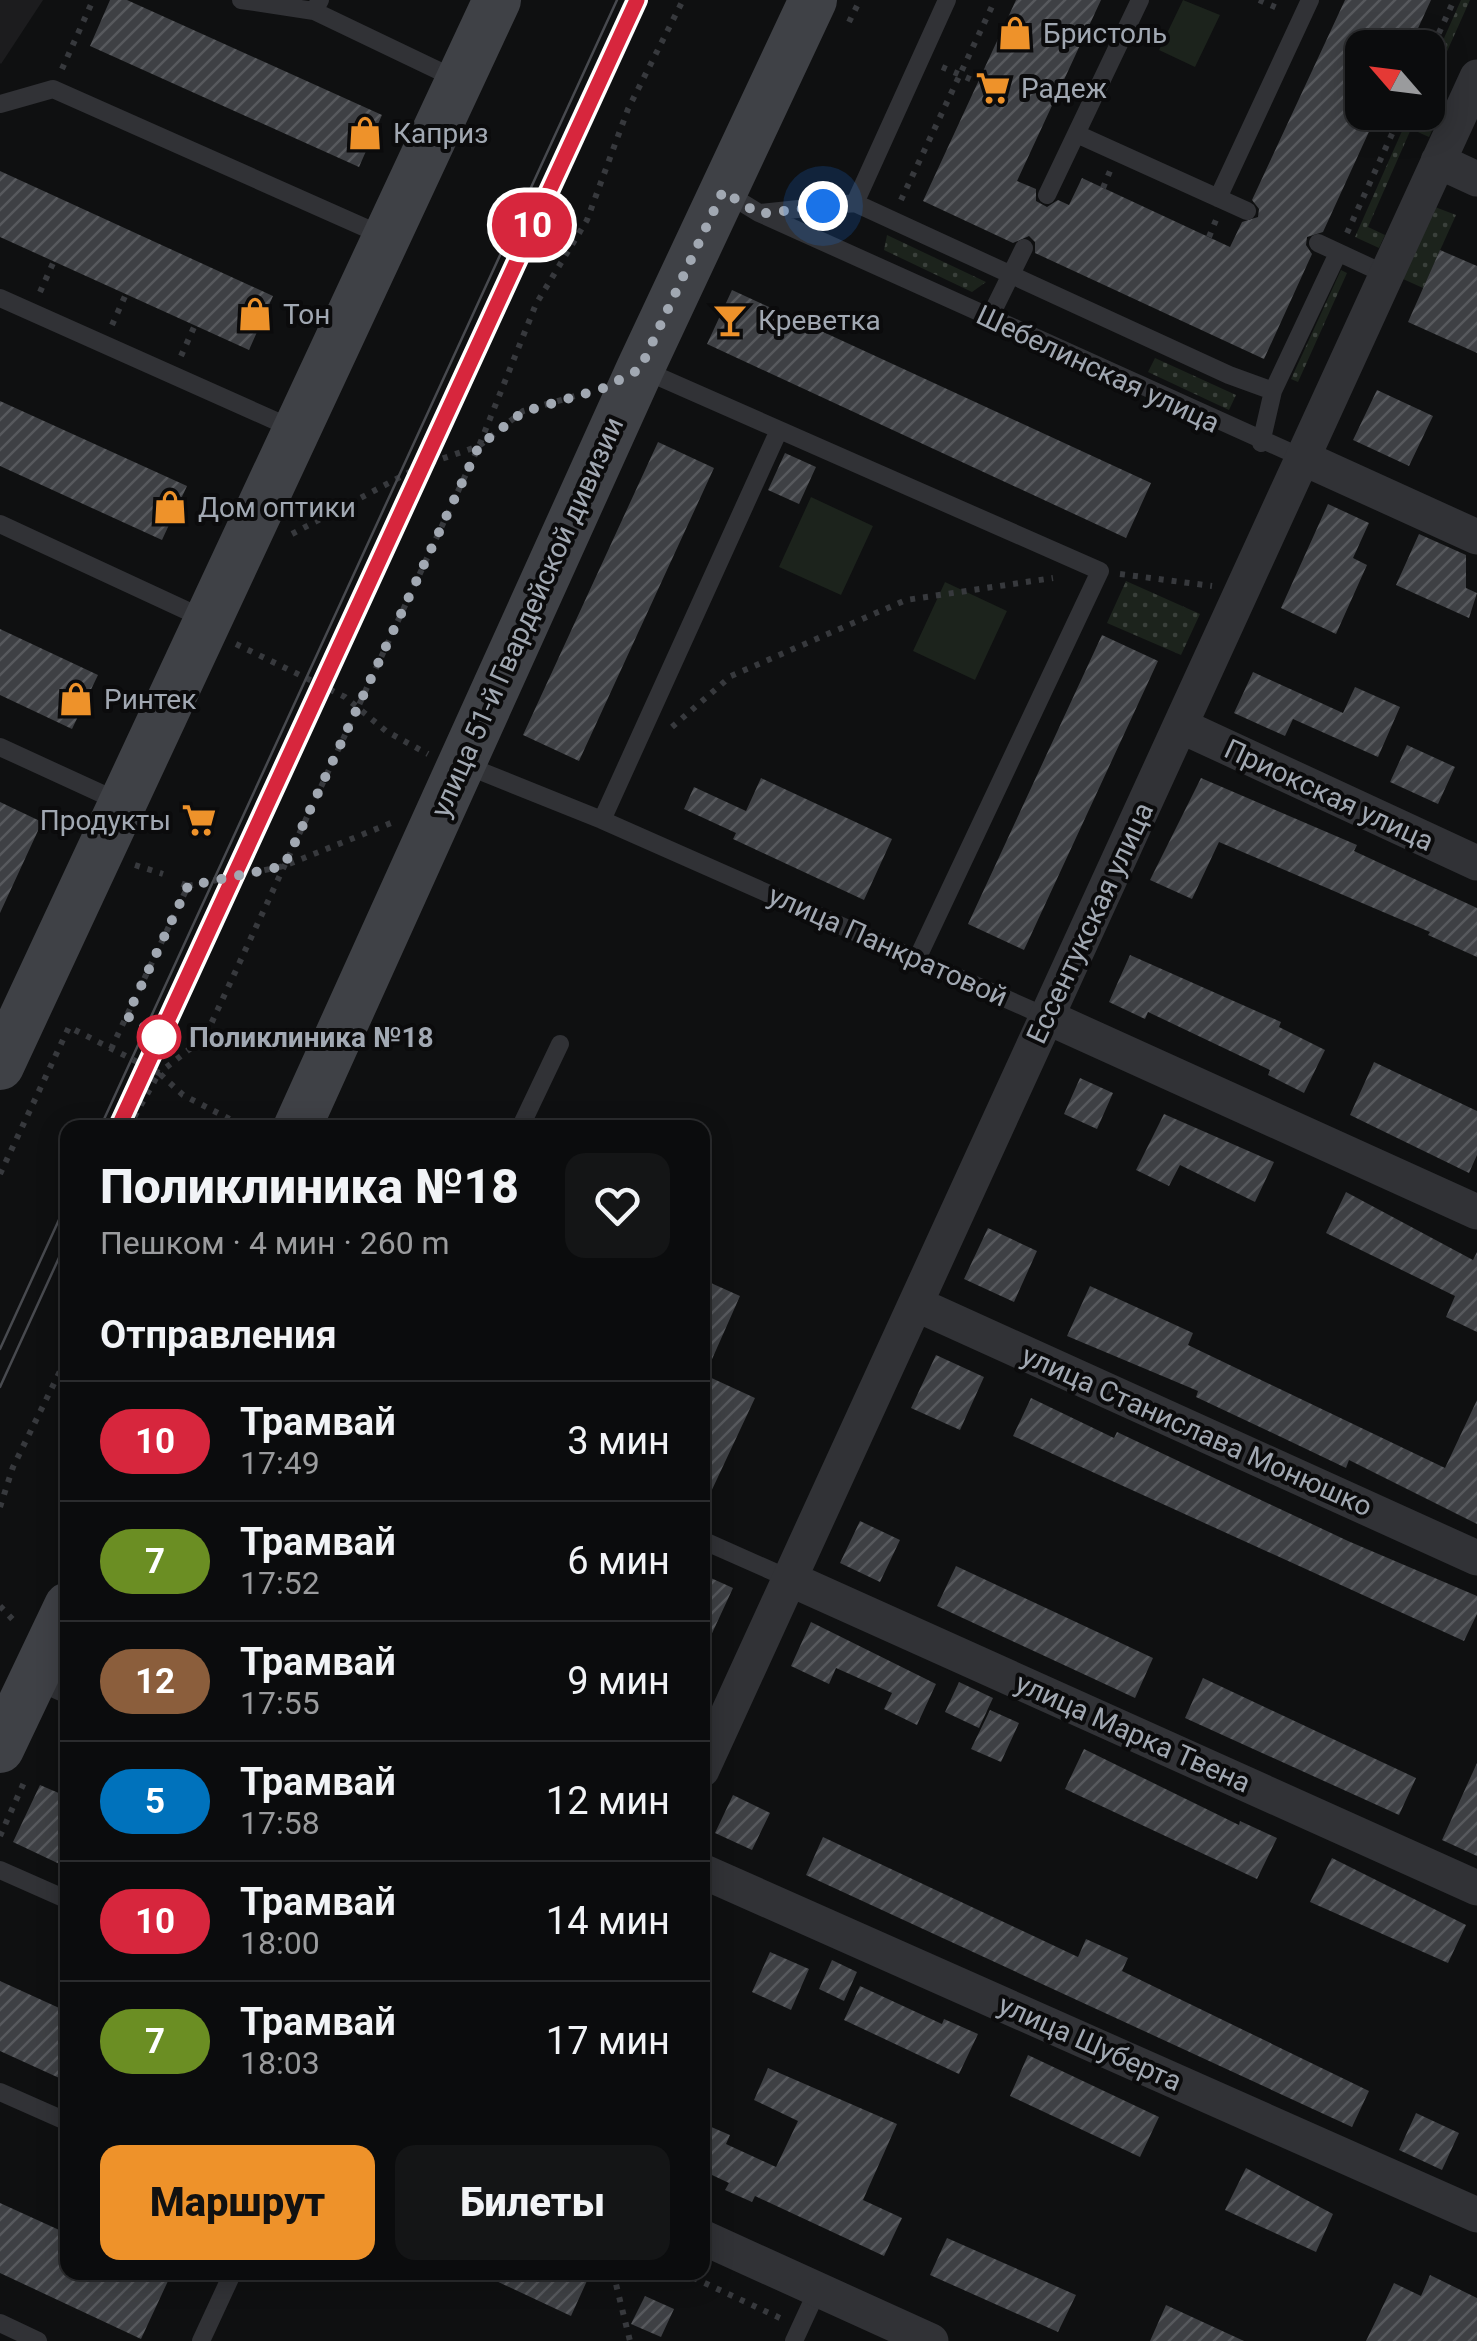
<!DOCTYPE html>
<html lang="ru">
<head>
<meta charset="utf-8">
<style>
  body { margin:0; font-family:Roboto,sans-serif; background:#141516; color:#f1f3f6; height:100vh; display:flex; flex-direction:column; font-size:38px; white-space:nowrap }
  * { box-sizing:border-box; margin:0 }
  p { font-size:32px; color:#9a9b9d }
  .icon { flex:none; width:55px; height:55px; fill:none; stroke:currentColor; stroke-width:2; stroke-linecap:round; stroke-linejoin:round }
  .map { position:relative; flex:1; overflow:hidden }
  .details { position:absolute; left:60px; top:1120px; width:650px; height:1160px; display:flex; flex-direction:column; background:#0b0c0d; border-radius:20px; box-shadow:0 5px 25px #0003,0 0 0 2px #2b2c2e }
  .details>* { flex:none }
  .badge { padding:0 20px; border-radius:32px; font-size:35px; line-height:65px }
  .needle { width:65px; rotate:298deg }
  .tools { position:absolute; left:1345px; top:30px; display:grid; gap:20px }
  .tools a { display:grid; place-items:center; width:100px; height:100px; border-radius:20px; background:#0b0c0d; box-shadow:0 5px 25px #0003,0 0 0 2px #2b2c2e; font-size:50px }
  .you { position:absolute; width:50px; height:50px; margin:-25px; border:8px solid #fff; border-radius:50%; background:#1a73e8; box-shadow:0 0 0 15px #1a73e833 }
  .map>.badge { position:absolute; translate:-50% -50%; box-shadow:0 0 0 5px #fff }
  h2 { padding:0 40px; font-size:38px; line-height:90px }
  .round { display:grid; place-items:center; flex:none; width:105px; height:105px; border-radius:20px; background:#141516 }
  .headline { display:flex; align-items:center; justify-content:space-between; height:170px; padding:0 40px }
  h1 { font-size:48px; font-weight:800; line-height:75px }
  .action { display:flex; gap:20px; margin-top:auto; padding:20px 40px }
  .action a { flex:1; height:115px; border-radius:20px; background:#ee922a; color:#111; font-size:40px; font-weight:800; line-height:115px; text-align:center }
  .action a+a { background:#141516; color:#f1f3f6 }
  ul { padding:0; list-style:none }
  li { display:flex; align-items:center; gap:30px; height:120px; padding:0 40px; border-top:2px solid #2b2c2e }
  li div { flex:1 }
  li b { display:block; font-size:38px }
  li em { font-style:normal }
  li .badge { min-width:110px; font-weight:700; text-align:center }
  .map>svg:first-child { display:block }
</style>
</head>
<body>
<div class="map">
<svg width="1477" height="2341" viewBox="0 0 1477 2341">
  <defs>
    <pattern id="grass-dots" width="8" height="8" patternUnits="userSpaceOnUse" patternTransform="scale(2.5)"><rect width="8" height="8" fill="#1c231c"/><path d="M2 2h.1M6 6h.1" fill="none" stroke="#3a403b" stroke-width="1.8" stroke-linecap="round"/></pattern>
    <pattern id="building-hatch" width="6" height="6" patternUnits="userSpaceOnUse" patternTransform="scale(2.5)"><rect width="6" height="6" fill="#3e4044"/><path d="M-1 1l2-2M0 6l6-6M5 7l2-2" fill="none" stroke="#57595d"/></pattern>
  </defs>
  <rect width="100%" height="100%" fill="#0f1011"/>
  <path fill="#1c1c1e" d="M 0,0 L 43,0 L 1,64 L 0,63 Z"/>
  <path fill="url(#grass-dots)" d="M 1461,0 L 1470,0 L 1428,94 L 1428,74 Z
    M 1410,113 L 1419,113 L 1418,116 L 1435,124 L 1429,137 L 1411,129 L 1368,227 L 1385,235 L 1379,248 L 1355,237 Z
    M 1435,207 L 1456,215 L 1423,288 L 1403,279 Z
    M 887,235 L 986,282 L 972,292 L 884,250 Z
    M 1341,270 L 1347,273 L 1298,382 L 1291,379 Z
    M 1155,358 L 1236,395 L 1229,410 L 1148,372 Z
    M 1126,581 L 1200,614 L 1181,655 L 1107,623 Z"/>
  <path fill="#1c231c" d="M 1183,0 L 1220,15 L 1195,67 L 1159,50 Z
    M 811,497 L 873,526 L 841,595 L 779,567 Z
    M 945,582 L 1007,611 L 975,680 L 913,651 Z"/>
  <path fill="url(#building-hatch)" d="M 110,0 L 127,0 L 382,115 L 359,167 L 90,46 Z
    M 1016,0 L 1101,0 L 1017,181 L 1036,189 L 1036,201 L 1047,207 L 1058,200 L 1069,205 L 1082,178 L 1230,247 L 1242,222 L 1258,217 L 1259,209 L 1252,200 L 1345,0 L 1431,0 L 1409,48 L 1362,48 L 1362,112 L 1378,112 L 1323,232 L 1307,237 L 1306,245 L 1312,254 L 1264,359 L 1035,253 L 1035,242 L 1029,236 L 1013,243 L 923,201 Z
    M 0,171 L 273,296 L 249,350 L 0,237 Z
    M 1440,250 L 1477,266 L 1477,353 L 1408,322 Z
    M 732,290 L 1151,483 L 1126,538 L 707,344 Z
    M 1377,390 L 1433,416 L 1409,466 L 1353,440 Z
    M 0,401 L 187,486 L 162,540 L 0,466 Z
    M 658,442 L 714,468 L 579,761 L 523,735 Z
    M 785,453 L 816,467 L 799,504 L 768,490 Z
    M 1328,504 L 1369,523 L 1353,558 L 1367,565 L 1336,634 L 1281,608 Z
    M 1419,534 L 1466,555 L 1466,588 L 1477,593 L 1469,618 L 1396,585 Z
    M 0,629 L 98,675 L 72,729 L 0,695 Z
    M 1102,635 L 1158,661 L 1024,950 L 968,924 Z
    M 1253,672 L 1343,713 L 1355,687 L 1400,707 L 1378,757 L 1293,719 L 1285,736 L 1234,713 Z
    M 1407,745 L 1455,767 L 1438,804 L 1390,782 Z
    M 761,778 L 892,839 L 864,900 L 733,839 L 736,833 L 684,809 L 694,787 L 746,811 Z
    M 1201,778 L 1357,845 L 1354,851 L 1477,908 L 1477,957 L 1428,935 L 1430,932 L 1219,842 L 1192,899 L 1150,880 Z
    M 0,802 L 42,822 L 0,913 Z
    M 1130,955 L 1281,1022 L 1279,1027 L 1325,1050 L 1304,1093 L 1268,1075 L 1270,1070 L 1148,1012 L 1145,1019 L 1109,1002 Z
    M 1374,1062 L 1477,1111 L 1477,1155 L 1469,1173 L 1350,1115 Z
    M 1080,1078 L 1113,1093 L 1097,1129 L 1064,1114 Z
    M 1164,1114 L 1274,1162 L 1255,1202 L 1180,1165 L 1169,1186 L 1136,1170 Z
    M 1346,1192 L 1473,1260 L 1477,1252 L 1477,1332 L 1446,1317 L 1455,1296 L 1326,1233 Z
    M 988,1228 L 1037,1251 L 1014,1302 L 964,1279 Z
    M 702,1279 L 740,1296 L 705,1375 L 755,1398 L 702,1511 Z
    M 1090,1286 L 1193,1333 L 1188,1345 L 1445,1468 L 1477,1400 L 1477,1524 L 1349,1460 L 1346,1468 L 1281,1437 L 1196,1397 L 1198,1391 L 1067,1336 Z
    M 936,1355 L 984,1377 L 960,1430 L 911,1408 Z
    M 1031,1398 L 1114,1438 L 1117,1432 L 1348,1541 L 1477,1596 L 1477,1614 L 1464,1641 L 1013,1436 Z
    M 860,1521 L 900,1540 L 880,1582 L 840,1563 Z
    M 956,1566 L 1153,1658 L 1135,1698 L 937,1606 Z
    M 702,1574 L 733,1588 L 702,1655 Z
    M 811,1622 L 936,1684 L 917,1725 L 884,1709 L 892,1693 L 836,1668 L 829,1684 L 791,1666 Z
    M 1203,1678 L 1416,1778 L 1399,1815 L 1185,1718 Z
    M 959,1682 L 993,1698 L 979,1728 L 945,1712 Z
    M 990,1710 L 1019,1723 L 1001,1762 L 971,1749 Z
    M 1084,1749 L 1239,1825 L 1240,1821 L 1277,1838 L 1257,1879 L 1065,1789 Z
    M 1477,1763 L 1477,1856 L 1442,1840 Z
    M 40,1785 L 68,1797 L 68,1868 L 13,1842 Z
    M 733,1795 L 770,1813 L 752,1850 L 715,1833 Z
    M 823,1837 L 1078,1957 L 1086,1939 L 1128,1958 L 1122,1971 L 1369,2091 L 1352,2127 L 806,1875 Z
    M 1332,1858 L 1466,1925 L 1448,1963 L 1310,1902 Z
    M 770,1952 L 809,1969 L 791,2010 L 752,1992 Z
    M 832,1960 L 857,1972 L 844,2001 L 819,1989 Z
    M 0,1981 L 68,2012 L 68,2082 L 0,2051 Z
    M 860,1986 L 942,2024 L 944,2019 L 978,2034 L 959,2074 L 844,2020 Z
    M 1028,2055 L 1159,2117 L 1140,2157 L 1010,2096 Z
    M 768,2068 L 897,2124 L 863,2200 L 902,2218 L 884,2256 L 755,2196 L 752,2202 L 725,2190 L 729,2183 L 712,2175 L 702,2196 L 702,2123 L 730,2135 L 726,2144 L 776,2167 L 798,2121 L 754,2100 Z
    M 1416,2113 L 1459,2133 L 1442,2170 L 1399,2150 Z
    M 1246,2168 L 1333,2214 L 1316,2252 L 1225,2210 Z
    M 0,2203 L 68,2234 L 68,2272 L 150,2272 L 168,2281 L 141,2339 L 0,2273 Z
    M 947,2238 L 1076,2295 L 1058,2332 L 930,2275 Z
    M 477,2272 L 591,2272 L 571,2316 Z
    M 1430,2275 L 1477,2298 L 1477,2341 L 1366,2341 L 1394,2283 L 1421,2296 Z
    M 645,2296 L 674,2309 L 661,2337 L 631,2324 Z
    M 1166,2305 L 1244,2341 L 1150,2341 Z"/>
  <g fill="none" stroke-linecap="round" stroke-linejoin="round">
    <path stroke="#37393d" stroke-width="6" stroke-dasharray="5 8" stroke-linecap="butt" d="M 1259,0 L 1282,10
      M 849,22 L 860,0
      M 1428,57 L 1454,0
      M 942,67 L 977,82
      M 62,69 L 93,0
      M 1103,188 L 1110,171
      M 901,200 L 995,0
      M 1347,233 L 1402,112
      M 1209,237 L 1216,220
      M 40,292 L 54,261
      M 112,325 L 126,294
      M 181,356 L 195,325
      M 292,534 L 421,466 L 479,446 L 523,411 L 589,392
      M 1120,574 L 1212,586
      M 236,644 L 345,697 L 386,731 L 428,754
      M 672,727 L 731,676 L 906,600 L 1053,578
      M 135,865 L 163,874
      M 188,886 L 284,866 L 391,823
      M 111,1049 L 188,886 L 180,883
      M 128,1128 L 159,1073 L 183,1095 L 247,1128
      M 0,1174 L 69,1027 L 159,1073 L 205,1037 L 479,446 L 536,304 L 587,220 L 628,109 L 683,0
      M 0,1507 L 13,1467 L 68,1355
      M 0,1606 L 17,1624
      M 0,1836 L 26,1778
      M 613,2272 L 630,2341
      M 681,2272 L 780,2318"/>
    <path stroke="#313236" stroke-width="18" d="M 241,0 L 314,11
      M 320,0 L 314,11 L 456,79
      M 0,104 L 53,89 L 386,237
      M 1079,135 L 1247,211
      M 723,191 L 759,213 L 1303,458
      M 1047,195 L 1140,0
      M 1218,198 L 1310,0
      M 855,203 L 1229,375 L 1273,391
      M 759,213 L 855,203 L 947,0
      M 1318,243 L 1387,275
      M 0,298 L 296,430
      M 989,319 L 1024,248
      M 641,369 L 1100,571 L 917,959
      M 1261,443 L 1273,391 L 1338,253
      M 0,524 L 207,620
      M 0,747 L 122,803
      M 465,765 L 602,820 L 1047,1017
      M 602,820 L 779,430
      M 520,1128 L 560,1044
      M 702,1540 L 790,1579
      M 36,1681 L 68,1695
      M 0,1870 L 68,1900
      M 0,2092 L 68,2122
      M 0,2323 L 38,2341
      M 201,2341 L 233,2272
      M 794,2341 L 818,2289"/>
    <path stroke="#313236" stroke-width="35" d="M 1438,161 L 1477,179
      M 1303,458 L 1477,537
      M 1181,726 L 1477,863
      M 1047,1017 L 1477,1212
      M 916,1304 L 1477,1558
      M 790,1579 L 1477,1888
      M 702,1770 L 1477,77
      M 702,1871 L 1477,2215
      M 702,2237 L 931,2341"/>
    <path stroke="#3f4146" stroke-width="48" d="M 0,1066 L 497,0
      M 297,1128 L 640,369 L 813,0
      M 0,1749 L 68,1606"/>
    <path stroke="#484a4f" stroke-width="2.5" d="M 100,1128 L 617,0
      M 118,1128 L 637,0
      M 0,1349 L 68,1200
      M 0,1387 L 68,1238"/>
  </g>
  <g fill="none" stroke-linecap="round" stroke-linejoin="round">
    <g stroke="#fff" stroke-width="22">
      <path id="line" d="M 118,1128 L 637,0"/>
    </g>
    <use href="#line" stroke="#d7263d" stroke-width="15"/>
    <path stroke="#a1a8b2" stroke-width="10" stroke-dasharray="0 18" d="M 159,1037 L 127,1016 L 188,886 L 284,866 L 479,446 L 523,412 L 604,388 L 640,369 L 723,191 L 759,214 L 823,206"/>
  </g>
  <defs>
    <g id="shop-bare" transform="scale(2.7)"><path d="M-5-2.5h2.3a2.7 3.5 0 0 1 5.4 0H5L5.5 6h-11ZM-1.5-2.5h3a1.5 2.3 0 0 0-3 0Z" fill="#ee922a" stroke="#0b0b0c" stroke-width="2.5" paint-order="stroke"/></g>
    <g id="supermarket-bare" transform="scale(2.7)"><path d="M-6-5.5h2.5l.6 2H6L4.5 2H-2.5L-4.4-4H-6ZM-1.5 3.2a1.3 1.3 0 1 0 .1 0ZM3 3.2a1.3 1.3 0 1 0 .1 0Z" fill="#ee922a" stroke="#0b0b0c" stroke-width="2.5" paint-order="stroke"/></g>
    <g id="bar-bare" transform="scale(2.7)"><path d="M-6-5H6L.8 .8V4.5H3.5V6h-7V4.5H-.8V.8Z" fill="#ee922a" stroke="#0b0b0c" stroke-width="2.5" paint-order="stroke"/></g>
  </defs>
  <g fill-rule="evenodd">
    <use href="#shop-bare" x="1015" y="33"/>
    <use href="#supermarket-bare" x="993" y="88"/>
    <use href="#shop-bare" x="365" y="133"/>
    <use href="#shop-bare" x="255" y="314"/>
    <use href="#bar-bare" x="730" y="320"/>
    <use href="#shop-bare" x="170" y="507"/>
    <use href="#shop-bare" x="76" y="699"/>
    <use href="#supermarket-bare" x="199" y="820"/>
  </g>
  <circle fill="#fff" stroke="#d7263d" stroke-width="5" cx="159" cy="1037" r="20"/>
  <g text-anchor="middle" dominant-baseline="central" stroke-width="8" stroke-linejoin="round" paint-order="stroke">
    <g font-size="28" fill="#a1a8b2" stroke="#0b0b0c" text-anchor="start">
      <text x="1043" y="33">Бристоль</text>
      <text x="1021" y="88">Радеж</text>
      <text x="393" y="133">Каприз</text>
      <text x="283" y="314">Тон</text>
      <text x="758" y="320">Креветка</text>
      <text x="198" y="507">Дом оптики</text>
      <text x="104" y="699">Ринтек</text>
      <text x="171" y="820" text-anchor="end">Продукты</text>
    </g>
    <g font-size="28" fill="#a1a8b2" stroke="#0b0b0c">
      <text transform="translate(1098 369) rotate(25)">Шебелинская улица</text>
      <text transform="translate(527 617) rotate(-66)">улица 51-й Гвардейской дивизии</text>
      <text transform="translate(1329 795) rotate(25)">Приокская улица</text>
      <text transform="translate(1090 923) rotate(-65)">Ессентукская улица</text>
      <text transform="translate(888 946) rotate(24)">улица Панкратовой</text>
      <text transform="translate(1197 1431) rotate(24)">улица Станислава Монюшко</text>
      <text transform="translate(1133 1733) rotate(24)">улица Марка Твена</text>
      <text transform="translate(1090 2043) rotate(24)">улица Шуберта</text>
    </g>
    <g font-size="28" font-weight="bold" fill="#a1a8b2" stroke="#0b0b0c" text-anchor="start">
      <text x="189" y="1037">Поликлиника №18</text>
    </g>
  </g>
</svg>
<div class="tools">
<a><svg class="needle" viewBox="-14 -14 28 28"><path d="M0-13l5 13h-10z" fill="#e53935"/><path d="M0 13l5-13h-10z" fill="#9a9b9d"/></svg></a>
</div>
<div class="you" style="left:823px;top:206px"></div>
<b class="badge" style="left:532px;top:225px;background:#d7263d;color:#fff">10</b>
<section class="details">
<div class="headline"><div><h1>Поликлиника №18</h1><p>Пешком · 4 мин · 260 m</p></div><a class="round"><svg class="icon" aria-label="heart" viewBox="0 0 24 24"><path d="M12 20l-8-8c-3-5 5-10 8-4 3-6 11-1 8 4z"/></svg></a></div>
<h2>Отправления</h2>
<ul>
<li><span class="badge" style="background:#d7263d;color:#fff">10</span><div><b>Трамвай</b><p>17:49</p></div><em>3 мин</em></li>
<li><span class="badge" style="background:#6b8e23;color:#fff">7</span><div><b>Трамвай</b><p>17:52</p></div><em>6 мин</em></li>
<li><span class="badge" style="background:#8b5e3c;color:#fff">12</span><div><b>Трамвай</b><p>17:55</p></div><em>9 мин</em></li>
<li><span class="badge" style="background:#0072bc;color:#fff">5</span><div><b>Трамвай</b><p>17:58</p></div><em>12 мин</em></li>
<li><span class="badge" style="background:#d7263d;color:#fff">10</span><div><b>Трамвай</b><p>18:00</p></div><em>14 мин</em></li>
<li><span class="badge" style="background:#6b8e23;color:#fff">7</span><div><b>Трамвай</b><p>18:03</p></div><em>17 мин</em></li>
</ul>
<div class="action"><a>Маршрут</a><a>Билеты</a></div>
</section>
</div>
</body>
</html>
